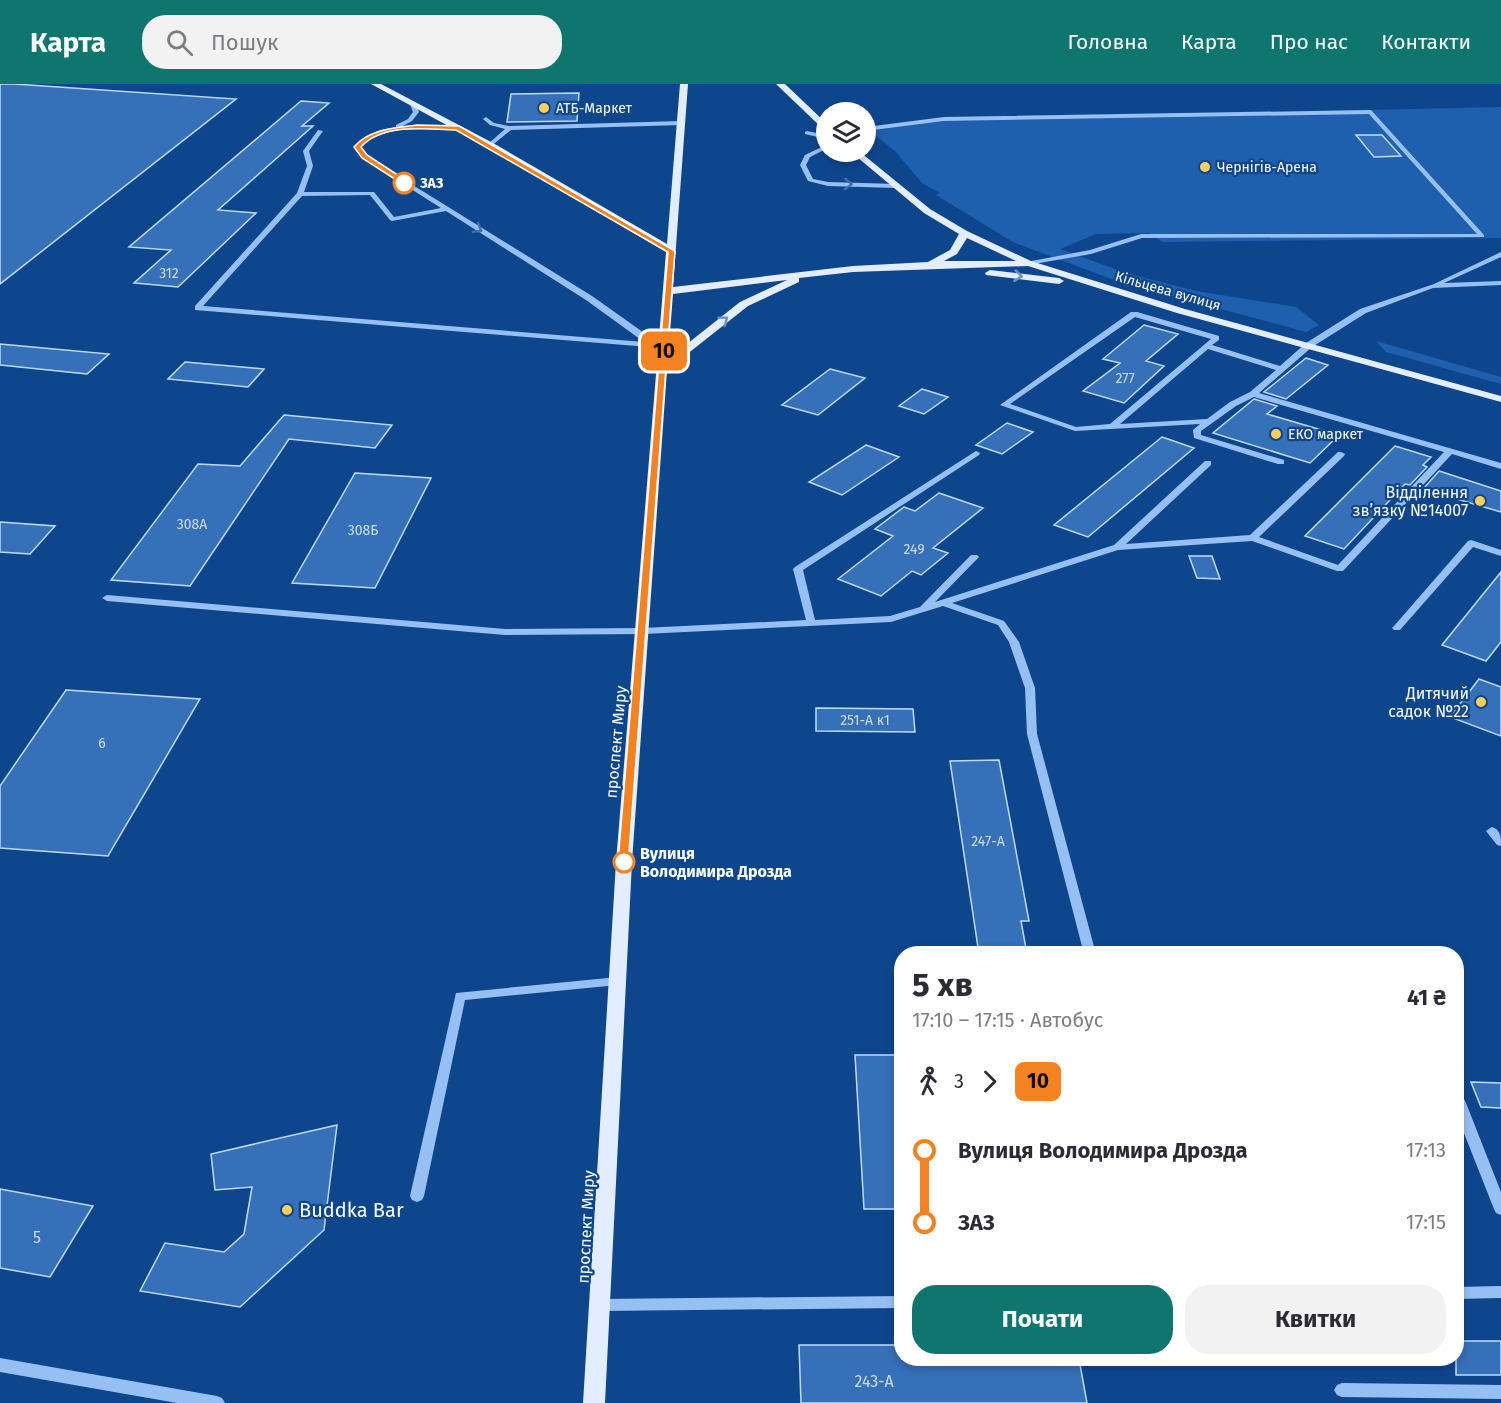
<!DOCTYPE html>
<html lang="uk">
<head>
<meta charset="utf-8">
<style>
  body { margin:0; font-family:"Fira Sans",sans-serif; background:#f2f2f3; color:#2b2b33; height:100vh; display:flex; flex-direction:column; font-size:22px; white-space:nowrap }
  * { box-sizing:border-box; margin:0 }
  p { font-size:20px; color:#7c7c81 }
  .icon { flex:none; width:33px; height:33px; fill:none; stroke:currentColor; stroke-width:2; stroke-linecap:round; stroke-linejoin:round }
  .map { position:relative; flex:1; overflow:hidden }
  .sheet { position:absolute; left:894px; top:862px; width:570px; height:420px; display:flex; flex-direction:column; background:#fff; border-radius:24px; box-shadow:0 3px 9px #0003 }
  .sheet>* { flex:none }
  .badge { padding:0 12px; border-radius:9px; font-size:21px; line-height:39px }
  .tools { position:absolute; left:816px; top:18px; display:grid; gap:12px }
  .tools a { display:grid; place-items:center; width:60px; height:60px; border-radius:50%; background:#fff; box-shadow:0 3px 9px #0003; font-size:30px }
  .map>.badge { position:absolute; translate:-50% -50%; box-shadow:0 0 0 3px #fff }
  .legs { display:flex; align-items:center; gap:9px; height:66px; padding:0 18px; font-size:20px }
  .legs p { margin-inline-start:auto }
  .overview { display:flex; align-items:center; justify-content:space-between; height:102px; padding:0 18px }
  h1 { font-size:33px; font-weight:700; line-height:45px }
  .button { display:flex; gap:12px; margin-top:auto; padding:12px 18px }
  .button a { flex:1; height:69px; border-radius:24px; background:#0f766e; color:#fff; font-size:24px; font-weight:700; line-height:69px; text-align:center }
  .button a+a { background:#f2f2f3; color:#2b2b33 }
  ul { padding:0 18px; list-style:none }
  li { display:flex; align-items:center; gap:21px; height:72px; font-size:22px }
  li i { display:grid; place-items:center; width:9px; height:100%; margin:0 8px; background:currentColor }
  li i::after { content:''; width:15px; height:15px; margin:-8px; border:4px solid; border-radius:50%; background:#fff }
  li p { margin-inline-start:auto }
  li:first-child i { background:linear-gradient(#0000 50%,currentColor 0) }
  li:last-child i { background:linear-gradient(currentColor 50%,#0000 0) }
  header { display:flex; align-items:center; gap:36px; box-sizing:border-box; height:84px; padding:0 30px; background:#0f766e; color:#fff }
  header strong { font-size:28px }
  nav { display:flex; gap:33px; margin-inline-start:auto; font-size:21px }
  .search { width:420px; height:54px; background:#f2f2f3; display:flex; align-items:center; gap:15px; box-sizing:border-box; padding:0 21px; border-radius:24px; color:#7c7c81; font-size:22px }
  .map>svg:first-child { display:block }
</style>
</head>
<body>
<header>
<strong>Карта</strong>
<div class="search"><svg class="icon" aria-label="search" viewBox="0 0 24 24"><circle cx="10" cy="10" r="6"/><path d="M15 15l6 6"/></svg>Пошук</div>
<nav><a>Головна</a><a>Карта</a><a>Про нас</a><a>Контакти</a></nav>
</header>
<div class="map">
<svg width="1501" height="1319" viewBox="0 0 1501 1319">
  <rect width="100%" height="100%" fill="#0e468e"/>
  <path fill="#1f60ae" d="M 1501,23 L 1501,154 L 1163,158 L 1148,149 L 1096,150 L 1060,165 L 1126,189 L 1196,207 L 1296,223 L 1319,241 L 1306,248 L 1117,197 L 1013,158 L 936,111 L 940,109 L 922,99 L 895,67 L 870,47 L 944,37 L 1326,31 L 1323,27 Z
    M 1376,257 L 1501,293 L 1501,300 L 1386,268 Z"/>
  <path fill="#3670b8" stroke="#bddbfe" stroke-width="1.5" d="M 0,0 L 14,0 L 236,15 L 0,200 Z
    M 579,9 L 577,37 L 507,38 L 511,10 Z
    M 301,17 L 329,19 L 302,42 L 313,42 L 218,126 L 256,129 L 178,203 L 134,199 L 171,166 L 129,163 Z
    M 1356,51 L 1382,51 L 1401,72 L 1374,73 Z
    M 1144,241 L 1178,250 L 1146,277 L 1164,282 L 1124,319 L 1083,307 L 1120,279 L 1103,275 Z
    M 0,260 L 109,270 L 87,290 L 0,281 Z
    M 1306,274 L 1328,281 L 1286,315 L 1264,308 Z
    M 185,278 L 264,285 L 248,303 L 168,295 Z
    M 830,285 L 865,294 L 818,331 L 782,321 Z
    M 922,305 L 948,313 L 924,330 L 899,322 Z
    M 1254,315 L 1277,322 L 1267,330 L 1339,351 L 1310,379 L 1213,349 Z
    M 284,331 L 392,341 L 375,364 L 289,355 L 190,502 L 111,496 L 198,380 L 240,382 Z
    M 1007,339 L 1033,348 L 1002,370 L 976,361 Z
    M 1162,353 L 1194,364 L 1088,453 L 1054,441 Z
    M 866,361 L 899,373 L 842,411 L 809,398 Z
    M 1395,362 L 1431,373 L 1423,381 L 1427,383 L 1410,401 L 1405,400 L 1344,465 L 1305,452 Z
    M 1439,387 L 1501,407 L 1501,428 L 1423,405 Z
    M 355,389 L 431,394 L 375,504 L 292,499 Z
    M 939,409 L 983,424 L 933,464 L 948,469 L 921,491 L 912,487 L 881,512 L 838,495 L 893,452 L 875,445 L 904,423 L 915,427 Z
    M 0,438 L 55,442 L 30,470 L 0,468 Z
    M 1189,472 L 1212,472 L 1220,495 L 1197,494 Z
    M 1501,488 L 1501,558 L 1486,577 L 1442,561 Z
    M 1479,595 L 1501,603 L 1501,652 L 1450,633 Z
    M 66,606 L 200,615 L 108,772 L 0,764 L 0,702 Z
    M 816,624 L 913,625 L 915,648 L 816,647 Z
    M 999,676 L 1029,837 L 1021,837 L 1027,870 L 979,870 L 950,677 Z
    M 855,971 L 902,971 L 902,1125 L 864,1125 Z
    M 1471,998 L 1501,999 L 1501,1024 L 1481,1023 Z
    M 337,1041 L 324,1146 L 240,1223 L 140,1207 L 165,1159 L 224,1168 L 244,1150 L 252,1103 L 215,1106 L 211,1070 Z
    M 0,1105 L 93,1122 L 50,1193 L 0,1184 Z
    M 1456,1257 L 1501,1257 L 1501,1291 L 1456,1291 Z
    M 799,1261 L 902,1261 L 902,1275 L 1079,1275 L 1087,1319 L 801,1319 Z"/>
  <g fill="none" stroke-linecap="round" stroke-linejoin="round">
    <path fill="#96c0f4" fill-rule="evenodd" d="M 413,18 L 416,20 L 419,28 L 412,37 L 403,42 L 457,42 L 460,44 L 457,46 C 423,44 387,40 360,63 L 366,72 L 592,212 L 640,246 L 656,261 L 666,285 L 665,287 L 658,285 L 649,263 L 195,226 L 195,222 L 297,109 L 307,82 L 303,67 L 318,46 L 323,47 L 309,67 L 313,82 L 304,108 L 374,108 L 394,133 L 441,124 L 362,74 L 354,63 C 366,51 379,45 396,43 L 396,41 L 408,35 L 413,28 L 410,20 ZM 370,111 L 390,136 L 392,137 L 446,127 L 586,216 L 644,258 L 203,222 L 302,112 Z
      M 1371,26 L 1484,151 L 1484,153 L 1142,154 L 1091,170 L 1028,181 L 1025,179 L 1026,178 L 1090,166 L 1141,150 L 1477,150 L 1369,30 L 944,37 L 866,47 L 866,43 L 944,33 Z
      M 486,33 L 494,39 L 509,42 L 681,37 L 684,39 L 681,41 L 511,46 L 490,63 L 487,61 L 488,60 L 505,45 L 490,41 L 483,35 Z
      M 807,47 L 826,51 L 826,55 L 805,50 L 805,48 Z
      M 826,61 L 826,65 L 810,73 L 806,81 L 813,95 L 828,98 L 896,100 L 899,102 L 896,104 L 828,102 L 808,97 L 800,81 L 805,71 Z
      M 1501,168 L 1501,173 L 1444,199 L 1501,197 L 1501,201 L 1433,204 L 1366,229 L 1312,263 L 1259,309 L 1501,379 L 1501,385 L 1452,370 L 1343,487 L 1337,487 L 1252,457 L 1118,466 L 952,519 L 1004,537 L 1019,558 L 1035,604 L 1037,650 L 1096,870 L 1084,870 L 1027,650 L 1025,604 L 1009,558 L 998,541 L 943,522 L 891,538 L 643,550 L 505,551 L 107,517 L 102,514 L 107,511 L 505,545 L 643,544 L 806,536 L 793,485 L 795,483 L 976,367 L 980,369 L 979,371 L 803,486 L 815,536 L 890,532 L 920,523 L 971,471 L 977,471 L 979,473 L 935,518 L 1114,461 L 1205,377 L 1211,377 L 1211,381 L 1126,460 L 1250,451 L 1338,368 L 1341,368 L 1345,370 L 1344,372 L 1259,453 L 1338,481 L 1444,368 L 1254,313 L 1236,322 L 1201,347 L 1201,351 L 1284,376 L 1284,380 L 1278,380 L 1194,354 L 1193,346 L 1200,340 L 1075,347 L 1000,321 L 1131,228 L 1137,228 L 1219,252 L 1219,256 L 1212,261 L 1280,282 L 1306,259 L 1360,225 L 1434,200 ZM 1135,233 L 1211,255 L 1110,340 L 1076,343 L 1010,320 ZM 1208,265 L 1276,286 L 1250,308 L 1230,318 L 1207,335 L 1120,340 Z
      M 1471,456 L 1501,466 L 1501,472 L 1473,463 L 1400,546 L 1394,546 L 1392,544 L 1394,542 L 1468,457 Z
      M 1492,743 C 1501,746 1501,753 1501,762 L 1497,761 L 1486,747 Z
      M 618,893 L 622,894 L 624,897 L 622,900 L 618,901 L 465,916 L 424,1112 L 422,1116 L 417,1118 L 412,1116 L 410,1112 L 456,909 Z
      M 1459,1014 L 1464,1015 L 1466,1019 L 1501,1108 L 1501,1131 L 1496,1129 L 1494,1125 L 1456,1029 L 1456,1015 Z
      M 1501,1202 L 1501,1214 L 1456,1215 L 1456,1203 Z
      M 902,1212 L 902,1224 L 600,1227 L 595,1225 L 593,1221 L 595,1217 L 600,1215 Z
      M 0,1274 L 217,1312 L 222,1314 L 225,1319 L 177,1319 L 0,1288 Z
      M 1342,1299 L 1501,1301 L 1501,1315 L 1342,1313 L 1337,1311 L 1334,1306 L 1337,1301 Z"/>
    <path fill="#e2edff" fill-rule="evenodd" d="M 371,0 L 381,0 L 493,59 L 667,160 L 680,0 L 688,0 L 673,203 L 853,182 L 928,178 L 950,166 L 959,150 L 924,129 L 851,68 L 860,68 L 930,125 L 967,147 L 1031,177 L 1185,225 L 1501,312 L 1501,318 L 1177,229 L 1028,182 L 853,188 L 799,194 L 799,198 L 748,222 L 667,286 L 632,778 L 605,1319 L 583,1319 L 616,778 L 666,168 L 487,63 ZM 967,154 L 1016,177 L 944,177 L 957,170 ZM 787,196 L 740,218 L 668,275 L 673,210 Z
      M 776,0 L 785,0 L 826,39 L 826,45 L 823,45 Z
      M 990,186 L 1059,194 L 1064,197 L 1059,200 L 986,191 L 985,189 Z"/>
  </g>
  <defs><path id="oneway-chevron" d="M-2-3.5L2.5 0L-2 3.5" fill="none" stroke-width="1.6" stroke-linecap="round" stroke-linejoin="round" transform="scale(1.5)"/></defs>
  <g stroke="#3e71b2">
    <use href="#oneway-chevron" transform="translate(848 100) rotate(2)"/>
    <use href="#oneway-chevron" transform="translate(478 145) rotate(32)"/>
  </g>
  <g stroke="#6d91c1">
    <use href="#oneway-chevron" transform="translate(1018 192) rotate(7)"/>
    <use href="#oneway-chevron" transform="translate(724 236) rotate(-37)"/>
  </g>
  <path fill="#f58220" stroke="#fff" stroke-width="1.5" d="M 417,41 L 459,42 L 675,167 L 628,781 L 624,782 L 618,778 L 668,168 L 456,46 C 427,45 382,39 361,63 L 367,71 L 407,97 L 404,101 L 362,74 L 354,63 C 369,45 395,44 417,41 Z"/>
  <g fill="#ffcf58" stroke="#0e468e" stroke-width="2">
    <circle cx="544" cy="24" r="6"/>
    <circle cx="1205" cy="83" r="6"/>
    <circle cx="1276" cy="350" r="6"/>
    <circle cx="1480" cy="417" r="6"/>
    <circle cx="1481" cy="618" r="6"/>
    <circle cx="287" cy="1126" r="6"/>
  </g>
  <g fill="#fff" stroke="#f58220" stroke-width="3">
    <circle cx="404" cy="99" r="10"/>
    <circle cx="624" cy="778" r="10"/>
  </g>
  <g text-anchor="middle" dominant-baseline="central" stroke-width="4.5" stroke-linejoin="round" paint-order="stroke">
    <g font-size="14" fill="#fff" stroke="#0e468e" text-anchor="start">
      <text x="556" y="24">АТБ-Маркет</text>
      <text x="1217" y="83">Чернігів-Арена</text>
      <text x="1288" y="350">ЕКО маркет</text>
    </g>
    <g font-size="14" font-weight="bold" fill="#fff" stroke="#0e468e" text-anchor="start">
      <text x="420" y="99">ЗАЗ</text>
    </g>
    <g font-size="14" fill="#cddbed">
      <text x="169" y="189">312</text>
      <text x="1125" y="294">277</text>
      <text x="192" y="440">308А</text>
      <text x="363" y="446">308Б</text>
      <text x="914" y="465">249</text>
      <text x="865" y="636">251-А к1</text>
      <text x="102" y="659">6</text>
      <text x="988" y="757">247-А</text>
    </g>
    <g font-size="14" fill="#fff" stroke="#0e468e">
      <text transform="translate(1168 207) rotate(16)">Кільцева вулиця</text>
    </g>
    <g font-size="16" fill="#fff" stroke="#0e468e" text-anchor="end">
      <text x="1468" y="408">Відділення<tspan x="1468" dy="18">зв’язку №14007</tspan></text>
      <text x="1469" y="609">Дитячий<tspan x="1469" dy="18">садок №22</tspan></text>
    </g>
    <g font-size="16" fill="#fff" stroke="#0e468e">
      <text transform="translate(616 658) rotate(-85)">проспект Миру</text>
      <text transform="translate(586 1143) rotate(-87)">проспект Миру</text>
    </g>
    <g font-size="16" font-weight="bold" fill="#fff" stroke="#0e468e" text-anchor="start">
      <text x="640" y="769">Вулиця<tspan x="640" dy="18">Володимира Дрозда</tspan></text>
    </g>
    <g font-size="16" fill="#cddbed">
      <text x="37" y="1153">5</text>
      <text x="874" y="1297">243-А</text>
    </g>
    <g font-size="20" fill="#fff" stroke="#0e468e" text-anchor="start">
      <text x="299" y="1126">Buddka Bar</text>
    </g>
  </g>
</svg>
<div class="tools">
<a><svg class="icon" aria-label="layers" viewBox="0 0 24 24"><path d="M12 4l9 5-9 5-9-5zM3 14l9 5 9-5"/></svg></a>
</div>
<b class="badge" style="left:664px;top:267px;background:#f58220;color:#111">10</b>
<section class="sheet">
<div class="overview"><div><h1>5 хв</h1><p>17:10 – 17:15 · Автобус</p></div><b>41 ₴</b></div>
<div class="legs"><svg class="icon" aria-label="walk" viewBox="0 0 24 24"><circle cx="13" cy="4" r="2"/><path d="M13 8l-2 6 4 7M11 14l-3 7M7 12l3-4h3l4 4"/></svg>3<svg class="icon" aria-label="forward" viewBox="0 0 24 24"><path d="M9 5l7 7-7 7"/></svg><b class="badge" style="background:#f58220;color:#111">10</b></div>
<ul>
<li><i style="color:#f58220"></i><b>Вулиця Володимира Дрозда</b><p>17:13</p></li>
<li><i style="color:#f58220"></i><b>ЗАЗ</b><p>17:15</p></li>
</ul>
<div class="button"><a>Почати</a><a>Квитки</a></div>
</section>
</div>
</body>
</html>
